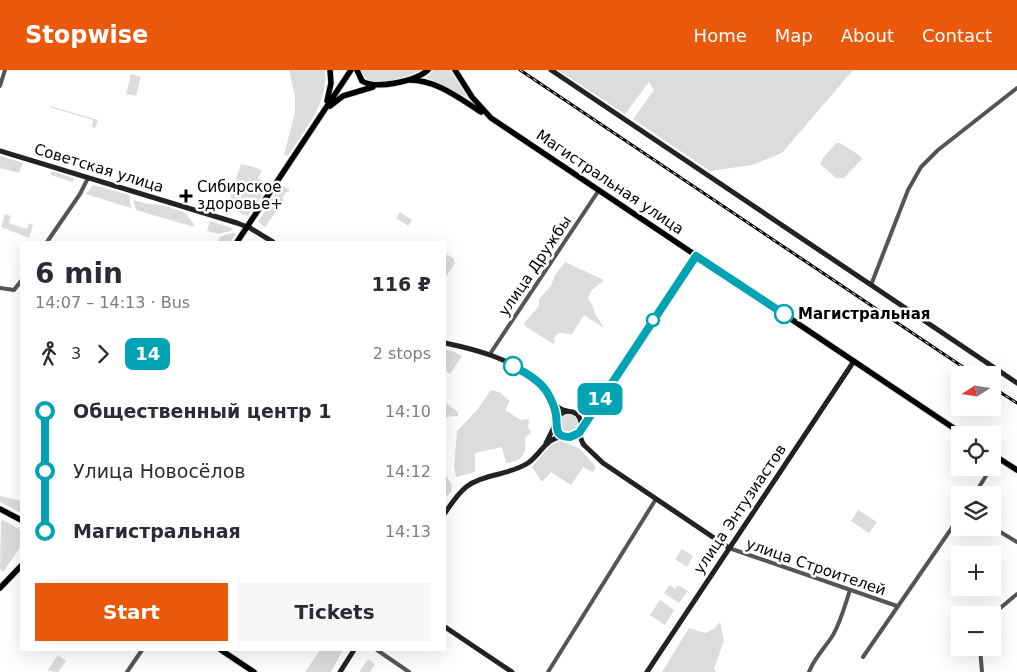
<!DOCTYPE html>
<html lang="en">
<head>
<meta charset="utf-8">
<style>
  body { margin:0; font-family:"DejaVu Sans",sans-serif; background:#f7f7f7; color:#2b2b33; height:100vh; display:flex; flex-direction:column; font-size:19px; white-space:nowrap }
  * { box-sizing:border-box; margin:0 }
  p { font-size:16px; color:#7c7c81 }
  .icon { flex:none; width:28px; height:28px; fill:none; stroke:currentColor; stroke-width:2; stroke-linecap:round; stroke-linejoin:round }
  .map { position:relative; flex:1; overflow:hidden }
  .panel { position:absolute; left:20px; top:171px; width:426px; height:410px; display:flex; flex-direction:column; background:#fff; border-radius:0px; box-shadow:0 5px 20px #0002 }
  .panel>* { flex:none }
  .badge { padding:0 10px; border-radius:8px; font-size:18px; line-height:32px }
  .needle { width:32px; rotate:258deg }
  .controls { position:absolute; left:951px; top:296px; display:grid; gap:10px }
  .controls a { display:grid; place-items:center; width:50px; height:50px; border-radius:0px; background:#fff; box-shadow:0 5px 20px #0002; font-size:25px }
  .map>.badge { position:absolute; translate:-50% -50%; box-shadow:0 0 0 2px #fff }
  .legs { display:flex; align-items:center; gap:8px; height:55px; padding:0 15px; font-size:16px }
  .legs p { margin-inline-start:auto }
  .summary { display:flex; align-items:center; justify-content:space-between; height:85px; padding:0 15px }
  h1 { font-size:28px; font-weight:700; line-height:38px }
  .button { display:flex; gap:10px; margin-top:auto; padding:10px 15px }
  .button a { flex:1; height:58px; border-radius:0px; background:#ea580c; color:#fff; font-size:20px; font-weight:700; line-height:58px; text-align:center }
  .button a+a { background:#f7f7f7; color:#2b2b33 }
  ul { padding:0 15px; list-style:none }
  li { display:flex; align-items:center; gap:18px; height:60px; font-size:19px }
  li i { display:grid; place-items:center; width:8px; height:100%; margin:0 6px; background:currentColor }
  li i::after { content:''; width:12px; height:12px; margin:-6px; border:4px solid; border-radius:50%; background:#fff }
  li p { margin-inline-start:auto }
  li:first-child i { background:linear-gradient(#0000 50%,currentColor 0) }
  li:last-child i { background:linear-gradient(currentColor 50%,#0000 0) }
  header { display:flex; align-items:center; gap:30px; box-sizing:border-box; height:70px; padding:0 25px; background:#ea580c; color:#fff }
  header strong { font-size:24px }
  nav { display:flex; gap:28px; margin-inline-start:auto; font-size:18px }
  .map>svg:first-child { display:block }
</style>
</head>
<body>
<header>
<strong>Stopwise</strong>
<nav><a>Home</a><a>Map</a><a>About</a><a>Contact</a></nav>
</header>
<div class="map">
<svg width="1017" height="602" viewBox="0 0 1017 602">
  <rect width="100%" height="100%" fill="#fff"/>
  <path fill="#dcdcdc" d="M 289,0 L 325,0 C 329,32 304,60 288,86 L 284,85 L 295,42 L 295,26 Z
    M 361,0 L 422,0 C 410,6 380,16 368,10 C 364,7 363,4 361,0 Z
    M 434,0 L 450,0 L 468,28 L 426,7 Z
    M 558,0 L 853,0 L 782,83 L 752,95 L 710,101 L 633,49 L 654,20 L 649,12 L 625,44 Z
    M 131,4 L 141,7 L 136,26 L 126,24 Z
    M 50,36 L 98,50 L 95,58 L 92,57 L 93,50 L 49,37 Z
    M 836,73 L 840,73 L 859,85 L 862,89 L 844,108 L 836,108 L 820,94 L 823,88 Z
    M 0,86 L 23,93 L 19,103 L 0,98 Z
    M 241,94 L 254,97 L 262,101 L 258,108 L 262,111 L 260,114 L 267,118 L 248,146 L 237,142 L 238,137 L 228,135 Z
    M 51,101 L 74,108 L 73,112 L 51,105 Z
    M 93,115 L 129,125 L 131,138 L 86,124 Z
    M 281,115 L 290,120 L 288,122 L 286,122 L 282,128 L 284,130 L 265,157 L 258,152 Z
    M 133,130 L 149,134 L 161,135 L 184,142 L 194,154 L 194,157 L 136,140 Z
    M 400,142 L 412,150 L 408,156 L 396,148 Z
    M 5,144 L 11,146 L 9,153 L 27,159 L 29,153 L 33,155 L 29,168 L 1,157 Z
    M 210,151 L 232,158 L 231,161 L 218,164 L 207,161 Z
    M 232,163 L 236,164 L 230,172 L 217,172 L 221,166 Z
    M 448,185 L 454,189 L 455,193 L 445,208 L 445,186 Z
    M 565,192 L 604,210 L 591,221 L 588,229 L 593,236 L 594,242 L 604,258 L 584,245 L 572,264 C 564,265 560,259 554,268 L 555,272 L 553,274 L 525,256 L 524,253 L 539,236 L 539,229 L 551,216 L 555,205 Z
    M 445,279 L 453,281 L 462,286 L 450,304 L 445,301 Z
    M 491,320 L 499,322 L 510,331 L 505,340 L 521,350 L 528,349 L 529,350 L 528,357 L 531,362 L 525,368 C 527,384 523,391 506,393 L 502,377 L 475,383 L 475,402 L 456,407 L 454,397 L 457,361 L 477,340 Z
    M 445,332 L 458,342 L 458,346 L 445,347 Z
    M559 354a10 10 0 1 1 20 0a10 10 0 1 1-20 0Z
    M 561,371 L 579,378 L 596,397 L 593,402 L 583,397 L 571,415 L 551,402 L 542,412 L 532,397 L 551,375 Z
    M 445,404 L 452,415 L 451,422 L 445,427 Z
    M 0,426 L 21,431 L 21,443 L 0,432 Z
    M 858,440 L 877,452 L 869,463 L 851,451 Z
    M 1,449 L 21,460 L 21,476 L 3,502 L 0,499 Z
    M 682,479 L 693,486 L 687,497 L 675,489 Z
    M 670,515 L 675,519 L 678,515 L 688,521 L 679,533 L 664,523 Z
    M 660,530 L 674,540 L 665,555 L 650,545 Z
    M 720,552 L 724,570 L 714,599 L 716,602 L 662,602 L 689,558 L 705,563 L 714,559 Z
    M 320,580 L 343,580 L 331,602 L 305,602 Z
    M 58,585 L 66,591 L 58,602 L 47,601 Z
    M 368,589 L 375,594 L 370,602 L 359,602 Z"/>
  <g fill="none" stroke-linecap="round" stroke-linejoin="round">
    <g stroke="#dbdbdb" stroke-width="7">
      <path id="primary" d="M 357,0 L 362,11 C 376,20 416,11 428,0
        M 455,0 L 472,27 L 491,48 L 964,365
        M 408,10 C 435,9 459,28 481,42
        M 327,31 L 331,13 L 330,0
        M 330,36 L 343,26 L 373,17
        M 237,172 L 351,0
        M 992,384 L 1017,400
        M 0,439 L 21,450
        M 0,518 L 21,496
        M 221,580 L 254,602"/>
    </g>
    <path stroke="#555" stroke-width="4" d="M 0,16 L 5,0
      M 47,172 L 80,124 L 88,108
      M 871,215 L 908,120 L 921,97 L 938,80 L 1017,18
      M 0,218 L 14,220 L 21,211
      M 490,284 L 599,120
      M 974,425 L 991,398
      M 992,457 L 1017,472
      M 729,478 L 897,536
      M 992,545 L 1017,524
      M 980,578 L 982,602
      M 377,580 L 409,602
      M 863,587 L 960,446
      M 127,602 L 142,580
      M 548,602 L 656,429
      M 809,602 C 814,588 825,578 833,565 C 841,551 845,535 850,520"/>
    <path stroke="#222" stroke-width="5" d="M 551,0 L 1017,313
      M 0,81 L 237,153 L 250,158 L 273,172
      M 445,273 C 478,280 508,288 535,309 C 547,318 551,338 567,341
      M 552,332 L 556,351
      M 546,373 L 556,353
      M 583,374 L 603,393 L 729,478
      M 584,375 C 575,362 587,356 577,344 C 565,337 554,345 556,359 L 562,365 L 571,367 L 577,365 L 581,360 C 617,301 657,243 696,186
      M 445,443 C 462,417 468,411 499,404 C 509,401 519,399 528,393 C 540,385 547,366 564,367
      M 445,557 L 512,602
      M 340,602 L 354,580
      M 647,602 L 854,291"/>
    <use href="#primary" stroke="#000" stroke-width="5.5"/>
    <g stroke="#000" stroke-width="3">
      <path id="rail" d="M 520,0 L 975,305
        M 992,317 L 1017,333"/>
    </g>
    <use href="#rail" stroke="#fff" stroke-width="1" stroke-dasharray="4" stroke-linecap="butt"/>
  </g>
  <g fill="none" stroke-linecap="round" stroke-linejoin="round">
    <g stroke="#fff" stroke-width="11">
      <path id="line-1" d="M 513,296 C 526,303 539,310 547,322 C 551,329 555,337 556,345 C 558,356 553,367 570,367 L 579,363 L 696,186 L 784,244"/>
    </g>
    <use href="#line-1" stroke="#00a3b4" stroke-width="8"/>
  </g>
  <path fill="#000" stroke="#fff" stroke-width="2" d="M183.5 118.5h5v5h5v5h-5v5h-5v-5h-5v-5h5z"/>
  <g fill="#fff" stroke="#00a3b4" stroke-width="2.5">
    <circle cx="784" cy="244" r="9"/>
    <circle cx="653" cy="250" r="6"/>
    <circle cx="513" cy="296" r="9"/>
  </g>
  <g text-anchor="middle" dominant-baseline="central" stroke-width="5" stroke-linejoin="round" paint-order="stroke">
    <g font-size="15" fill="#000" stroke="#fff">
      <text transform="translate(99 98) rotate(17)">Советская улица</text>
      <text transform="translate(610 112) rotate(34)">Магистральная улица</text>
      <text transform="translate(535 196) rotate(-56)">улица Дружбы</text>
      <text transform="translate(740 439) rotate(-56)">улица Энтузиастов</text>
      <text transform="translate(816 497) rotate(19)">улица Строителей</text>
    </g>
    <g font-size="15" fill="#000" stroke="#fff" text-anchor="start">
      <text x="197" y="117">Сибирское<tspan x="197" dy="17">здоровье+</tspan></text>
    </g>
    <g font-size="15" font-weight="bold" fill="#000" stroke="#fff" text-anchor="start">
      <text x="798" y="244">Магистральная</text>
    </g>
  </g>
</svg>
<div class="controls">
<a><svg class="needle" viewBox="-14 -14 28 28"><path d="M0-13l5 13h-10z" fill="#e53935"/><path d="M0 13l5-13h-10z" fill="#7c7c81"/></svg></a>
<a><svg class="icon" aria-label="locate" viewBox="0 0 24 24"><circle cx="12" cy="12" r="6"/><path d="M12 2v4M12 18v4M2 12h4M18 12h4"/></svg></a>
<a><svg class="icon" aria-label="layers" viewBox="0 0 24 24"><path d="M12 4l9 5-9 5-9-5zM3 14l9 5 9-5"/></svg></a>
<a>+</a>
<a>−</a>
</div>
<b class="badge" style="left:600px;top:329px;background:#00a3b4;color:#fff">14</b>
<section class="panel">
<div class="summary"><div><h1>6 min</h1><p>14:07 – 14:13 · Bus</p></div><b>116 ₽</b></div>
<div class="legs"><svg class="icon" aria-label="walk" viewBox="0 0 24 24"><circle cx="13" cy="4" r="2"/><path d="M13 8l-2 6 4 7M11 14l-3 7M7 12l3-4h3l4 4"/></svg>3<svg class="icon" aria-label="forward" viewBox="0 0 24 24"><path d="M9 5l7 7-7 7"/></svg><b class="badge" style="background:#00a3b4;color:#fff">14</b><p>2 stops</p></div>
<ul>
<li><i style="color:#00a3b4"></i><b>Общественный центр 1</b><p>14:10</p></li>
<li><i style="color:#00a3b4"></i><span>Улица Новосёлов</span><p>14:12</p></li>
<li><i style="color:#00a3b4"></i><b>Магистральная</b><p>14:13</p></li>
</ul>
<div class="button"><a>Start</a><a>Tickets</a></div>
</section>
</div>
</body>
</html>
